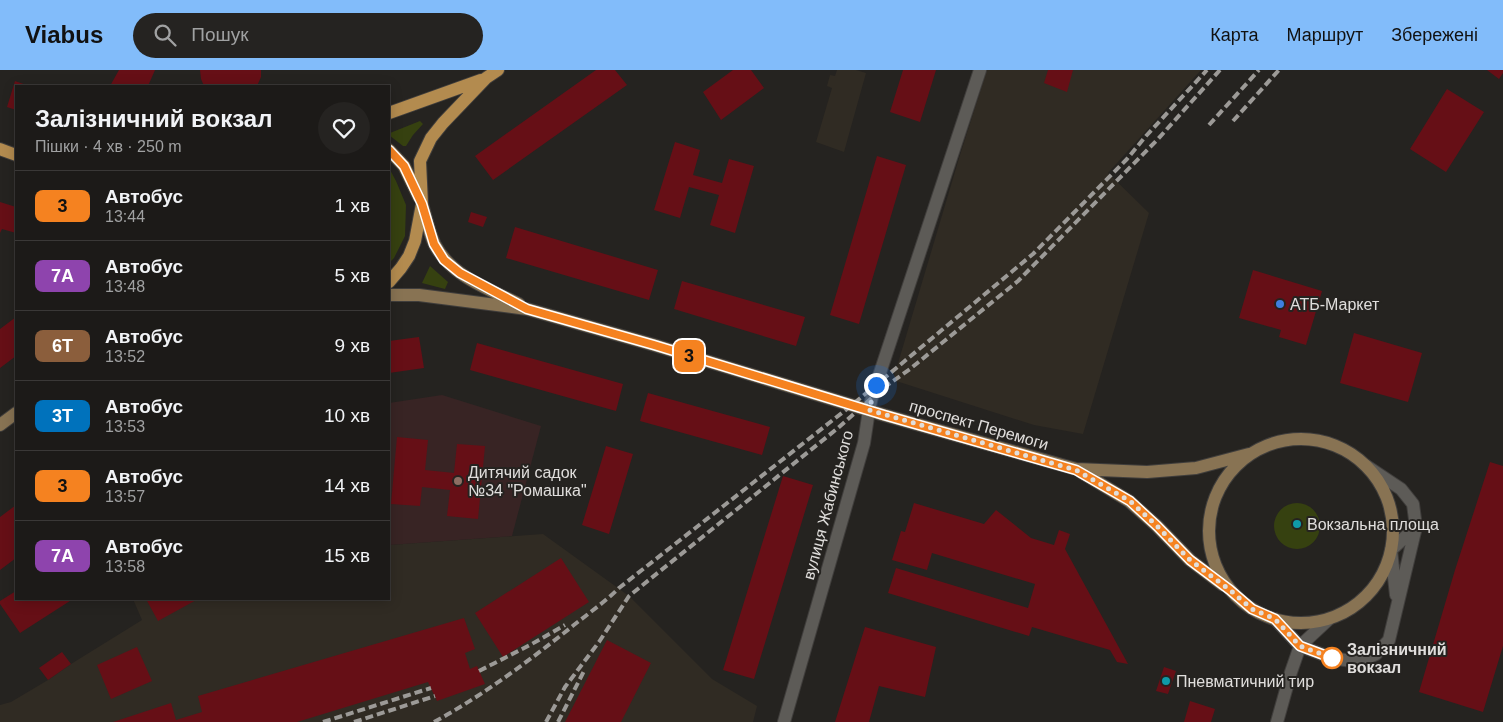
<!DOCTYPE html>
<html lang="uk">
<head>
<meta charset="utf-8">
<style>
  body { margin:0; font-family:Arial,sans-serif; background:#252321; color:#f1f3f6; height:100vh; display:flex; flex-direction:column; font-size:19px; white-space:nowrap }
  * { box-sizing:border-box; margin:0 }
  p { font-size:16px; color:#a0a1a2 }
  .icon { flex:none; width:28px; height:28px; fill:none; stroke:currentColor; stroke-width:2; stroke-linecap:round; stroke-linejoin:round }
  .map { position:relative; flex:1; overflow:hidden }
  .side { position:absolute; left:15px; top:15px; width:375px; height:515px; display:flex; flex-direction:column; background:#1c1a18; border-radius:0px; box-shadow:0 2px 12px #0003,0 0 0 1px #3a3837 }
  .side>* { flex:none }
  .badge { padding:0 10px; border-radius:8px; font-size:18px; line-height:32px }
  .you { position:absolute; width:25px; height:25px; margin:-12px; border:4px solid #fff; border-radius:50%; background:#1a73e8; box-shadow:0 0 0 8px #1a73e833 }
  .map>.badge { position:absolute; translate:-50% -50%; box-shadow:0 0 0 2px #fff }
  .round { display:grid; place-items:center; flex:none; width:52px; height:52px; border-radius:26px; background:#252321 }
  .summary { display:flex; align-items:center; justify-content:space-between; height:85px; padding:0 20px }
  h1 { font-size:24px; font-weight:800; line-height:38px }
  ul { padding:0; list-style:none }
  li { display:flex; align-items:center; gap:15px; height:70px; padding:0 20px; border-top:1px solid #3a3837 }
  li div { flex:1 }
  li b { display:block; font-size:19px }
  li em { font-style:normal }
  li .badge { min-width:55px; font-weight:700; text-align:center }
  header { display:flex; align-items:center; gap:30px; box-sizing:border-box; height:70px; padding:0 25px; background:#82bcfa; color:#111 }
  header strong { font-size:24px }
  nav { display:flex; gap:28px; margin-inline-start:auto; font-size:18px }
  .search { width:350px; height:45px; background:#252321; display:flex; align-items:center; gap:12px; box-sizing:border-box; padding:0 18px; border-radius:28px; color:#a0a1a2; font-size:19px }
  .map>svg:first-child { display:block }
</style>
</head>
<body>
<header>
<strong>Viabus</strong>
<div class="search"><svg class="icon" aria-label="search" viewBox="0 0 24 24"><circle cx="10" cy="10" r="6"/><path d="M15 15l6 6"/></svg>Пошук</div>
<nav><a>Карта</a><a>Маршрут</a><a>Збережені</a></nav>
</header>
<div class="map">
<svg width="1503" height="652" viewBox="0 0 1503 652">
  <rect width="100%" height="100%" fill="#252320"/>
  <path fill="#302b23" d="M 837,0 L 856,0 L 866,3 L 844,82 L 816,72 L 832,18 L 827,16 L 830,5 L 835,6 Z
    M 987,0 L 1201,0 L 1108,103 L 1149,143 L 1083,364 L 1034,355 L 893,310 L 960,85 Z
    M 543,464 L 629,526 L 712,609 L 757,636 L 753,652 L 0,652 L 0,635 L 11,632 L 48,610 L 71,594 L 142,550 L 133,529 L 389,529 L 389,475 Z"/>
  <path fill="#382424" d="M 442,325 L 541,356 L 512,466 L 389,475 L 389,333 Z"/>
  <path fill="#364110" d="M 420,51 L 423,54 L 413,65 L 406,76 L 403,76 L 389,65 L 390,63 Z
    M 389,98 L 396,111 L 406,135 L 405,166 L 394,188 L 389,193 Z
    M 430,196 L 448,212 L 445,219 L 422,213 Z
    M1274 456a23 23 0 1 1 46 0a23 23 0 1 1-46 0Z"/>
  <path fill="#660f16" d="M 119,0 L 155,0 L 148,16 L 110,16 Z
    M 200,0 L 261,0 L 261,7 L 257,16 L 204,16 L 201,9 Z
    M 596,0 L 615,0 L 627,15 L 493,110 L 475,86 Z
    M 733,0 L 751,0 L 764,18 L 721,50 L 703,22 Z
    M 903,0 L 936,0 L 920,52 L 890,42 Z
    M 1048,0 L 1073,0 L 1067,22 L 1044,13 Z
    M 1487,0 L 1503,0 L 1503,3 L 1499,9 Z
    M 15,11 L 29,16 L 16,16 L 16,40 L 7,37 Z
    M 1447,19 L 1484,42 L 1446,102 L 1410,79 Z
    M 675,72 L 700,80 L 693,105 L 722,113 L 729,89 L 754,96 L 735,163 L 710,155 L 719,125 L 689,117 L 680,148 L 654,140 Z
    M 877,86 L 906,95 L 859,254 L 830,245 Z
    M 0,132 L 16,137 L 16,163 L 2,159 L 0,163 Z
    M 471,142 L 487,147 L 483,157 L 468,152 Z
    M 515,157 L 658,200 L 649,230 L 506,188 Z
    M 1253,200 L 1322,221 L 1306,275 L 1279,267 L 1281,260 L 1239,248 Z
    M 682,211 L 805,247 L 796,276 L 674,239 Z
    M 16,247 L 16,286 L 0,298 L 0,259 Z
    M 1354,263 L 1422,283 L 1408,332 L 1340,313 Z
    M 419,267 L 424,298 L 389,303 L 389,271 Z
    M 477,273 L 623,314 L 616,341 L 470,300 Z
    M 648,323 L 770,357 L 762,385 L 640,351 Z
    M 397,367 L 428,370 L 425,400 L 454,403 L 457,374 L 485,376 L 478,449 L 447,446 L 450,420 L 422,417 L 420,436 L 391,434 Z
    M 606,376 L 633,384 L 609,464 L 582,455 Z
    M 1490,392 L 1503,396 L 1503,576 L 1483,642 L 1419,622 L 1455,500 Z
    M 783,406 L 813,415 L 754,609 L 723,600 Z
    M 914,433 L 984,454 L 996,440 L 1031,468 L 1054,475 L 1059,460 L 1070,464 L 1065,479 L 1128,594 L 1117,592 L 1110,580 L 1032,557 L 1029,566 L 888,523 L 896,498 L 1028,538 L 1035,514 L 932,483 L 927,500 L 892,490 L 901,461 L 905,462 Z
    M 16,435 L 16,488 L 0,500 L 0,447 Z
    M 561,488 L 589,532 L 503,587 L 475,543 Z
    M 16,521 L 16,529 L 73,529 L 20,563 L 0,534 L 0,531 Z
    M 146,529 L 198,529 L 158,551 Z
    M 464,548 L 475,579 L 465,583 L 470,599 L 477,596 L 485,614 L 437,631 L 428,612 L 297,652 L 113,652 L 171,633 L 176,650 L 202,642 L 198,626 Z
    M 865,557 L 936,577 L 925,627 L 879,616 L 869,652 L 835,652 Z
    M 607,570 L 651,593 L 621,652 L 565,652 Z
    M 137,577 L 152,611 L 111,629 L 97,595 Z
    M 62,582 L 71,594 L 48,610 L 39,598 Z
    M 1164,597 L 1176,601 L 1168,624 L 1156,621 Z
    M 1190,631 L 1215,639 L 1211,652 L 1184,652 Z"/>
  <g fill="none" stroke-linecap="round" stroke-linejoin="round">
    <g stroke="#403e3c" stroke-width="14">
      <path id="minor" d="M 869,340 L 872,327 L 980,0
        M 1396,525 L 1391,480 L 1416,457
        M 1275,549 L 1300,576 L 1332,588 L 1358,592 L 1376,584 L 1389,570 L 1416,457 L 1413,434 L 1401,419 L 1365,395
        M 1277,652 L 1291,602 L 1300,576 L 1329,549"/>
    </g>
    <g stroke="#403e3c" stroke-width="14">
      <path id="tertiary" d="M 784,652 L 864,373 L 869,340"/>
    </g>
    <g stroke="#403e3c" stroke-width="14">
      <path id="secondary" d="M 422,134 C 426,147 429,163 435,175 C 451,206 489,219 519,234
        M 389,225 L 419,225 L 527,239 L 654,275 L 884,345 L 1076,399 L 1147,402 L 1196,398 L 1249,384
        M 0,355 L 16,343
        M1209 461a92 92 0 1 1 184 0a92 92 0 1 1-184 0Z
        M 1081,402 L 1129,431 L 1157,456 L 1190,490 L 1223,515"/>
    </g>
    <g stroke="#403e3c" stroke-width="14">
      <path id="primary" d="M 389,43 L 481,10
        M 0,79 L 16,85
        M 389,80 L 404,96 L 419,127
        M 389,212 L 401,198 L 409,186 L 415,171 L 422,134 L 420,91 L 431,68 L 443,53 L 486,8 L 498,0"/>
    </g>
    <use href="#minor" stroke="#5d5b57" stroke-width="12"/>
    <use href="#tertiary" stroke="#5d5b57" stroke-width="12"/>
    <use href="#secondary" stroke="#887353" stroke-width="12"/>
    <use href="#primary" stroke="#b38b4f" stroke-width="12"/>
    <path stroke="#9c9a97" stroke-width="4" stroke-dasharray="8 4" stroke-linecap="butt" d="M 1233,51 L 1279,0
      M 1209,55 L 1259,0
      M 479,601 L 530,575 L 565,555
      M 323,652 L 431,618
      M 354,652 L 435,626
      M 434,652 C 482,626 526,593 569,559 C 586,545 604,533 619,518 L 852,335 L 1033,184 L 1127,89 L 1146,66 L 1207,0
      M 546,652 L 565,617 L 599,572 L 629,526 L 838,358 L 882,319 L 910,299 L 1018,211 L 1158,69 L 1220,0
      M 558,652 L 585,599"/>
  </g>
  <g fill="none" stroke-linecap="round" stroke-linejoin="round">
    <g stroke="#fff" stroke-width="11">
      <path id="line" d="M 389,80 L 404,96 L 422,134 L 434,174 L 444,190 L 460,203 L 527,239 L 654,275 L 884,345 L 1076,400 L 1130,431 L 1157,456 L 1190,490 L 1230,520 L 1252,539 L 1275,549 L 1300,576 L 1332,588"/>
    </g>
    <use href="#line" stroke="#f58220" stroke-width="8"/>
    <path stroke="#e0dedc" stroke-width="5" stroke-dasharray="0 9" d="M 876,315 L 869,340 L 1076,400 L 1130,431 L 1157,456 L 1190,490 L 1230,520 L 1252,539 L 1275,549 L 1300,576 L 1332,588"/>
  </g>
  <circle fill="#3f7fe0" stroke="#252320" stroke-width="2" cx="1280" cy="234" r="5"/>
  <circle fill="#8d6e63" stroke="#252320" stroke-width="2" cx="458" cy="411" r="5"/>
  <g fill="#0f9aa8" stroke="#252320" stroke-width="2">
    <circle cx="1297" cy="454" r="5"/>
    <circle cx="1166" cy="611" r="5"/>
  </g>
  <circle fill="#fff" stroke="#f58220" stroke-width="2.5" cx="1332" cy="588" r="10"/>
  <g text-anchor="middle" dominant-baseline="central" stroke-width="4" stroke-linejoin="round" paint-order="stroke">
    <g font-size="16" fill="#e0dedc" stroke="#252320" text-anchor="start">
      <text x="1290" y="234">АТБ-Маркет</text>
      <text x="468" y="402">Дитячий садок<tspan x="468" dy="18">№34 "Ромашка"</tspan></text>
      <text x="1307" y="454">Вокзальна площа</text>
      <text x="1176" y="611">Пневматичний тир</text>
    </g>
    <g font-size="16" fill="#e0dedc" stroke="#252320">
      <text transform="translate(979 355) rotate(16)">проспект Перемоги</text>
      <text transform="translate(828 435) rotate(-75)">вулиця Жабинського</text>
    </g>
    <g font-size="16" font-weight="bold" fill="#e0dedc" stroke="#252320" text-anchor="start">
      <text x="1347" y="579">Залізничний<tspan x="1347" dy="18">вокзал</tspan></text>
    </g>
  </g>
</svg>
<div class="you" style="left:876px;top:315px"></div>
<b class="badge" style="left:689px;top:286px;background:#f58220;color:#111">3</b>
<section class="side">
<div class="summary"><div><h1>Залізничний вокзал</h1><p>Пішки · 4 хв · 250 m</p></div><a class="round"><svg class="icon" aria-label="heart" viewBox="0 0 24 24"><path d="M12 20l-8-8c-3-5 5-10 8-4 3-6 11-1 8 4z"/></svg></a></div>
<ul>
<li><span class="badge" style="background:#f58220;color:#111">3</span><div><b>Автобус</b><p>13:44</p></div><em>1 хв</em></li>
<li><span class="badge" style="background:#8e44ad;color:#fff">7А</span><div><b>Автобус</b><p>13:48</p></div><em>5 хв</em></li>
<li><span class="badge" style="background:#8b5e3c;color:#fff">6Т</span><div><b>Автобус</b><p>13:52</p></div><em>9 хв</em></li>
<li><span class="badge" style="background:#0072bc;color:#fff">3Т</span><div><b>Автобус</b><p>13:53</p></div><em>10 хв</em></li>
<li><span class="badge" style="background:#f58220;color:#111">3</span><div><b>Автобус</b><p>13:57</p></div><em>14 хв</em></li>
<li><span class="badge" style="background:#8e44ad;color:#fff">7А</span><div><b>Автобус</b><p>13:58</p></div><em>15 хв</em></li>
</ul>
</section>
</div>
</body>
</html>
